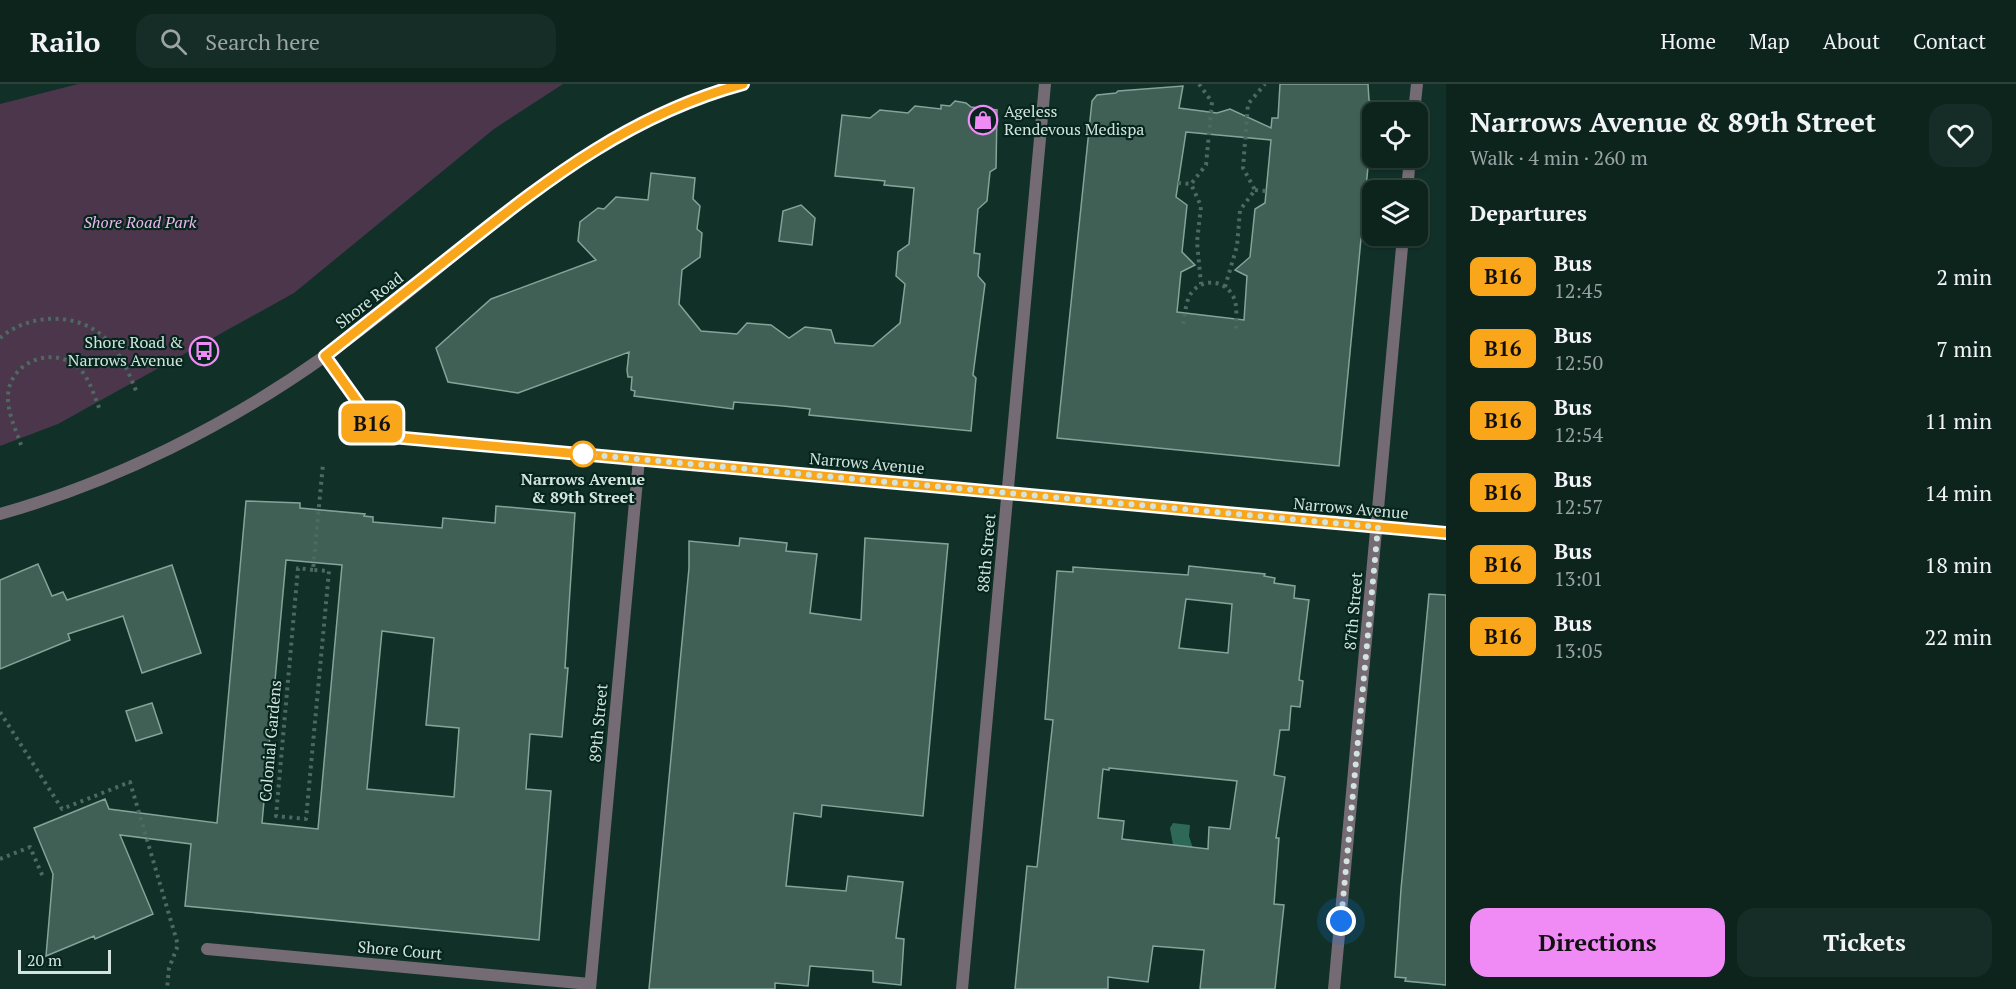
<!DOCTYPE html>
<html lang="en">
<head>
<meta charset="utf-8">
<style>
  body { margin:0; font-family:"PT Serif",serif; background:#162c26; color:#f1f3f6; height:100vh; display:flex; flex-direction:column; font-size:22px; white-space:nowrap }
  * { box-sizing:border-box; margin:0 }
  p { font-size:20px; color:#9aa4a4 }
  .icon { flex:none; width:33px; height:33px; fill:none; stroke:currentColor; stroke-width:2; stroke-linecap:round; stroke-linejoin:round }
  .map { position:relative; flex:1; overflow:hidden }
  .sheet { display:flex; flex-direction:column; background:#0d241d; width:570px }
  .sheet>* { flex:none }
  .badge { padding:0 12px; border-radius:9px; font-size:21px; line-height:39px }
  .fabs { position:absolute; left:1362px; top:18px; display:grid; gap:12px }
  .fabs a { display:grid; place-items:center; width:66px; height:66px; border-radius:12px; background:#0d241d; box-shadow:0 2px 4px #0004,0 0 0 2px #2d413b; font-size:30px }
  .scale { position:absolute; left:18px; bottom:15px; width:93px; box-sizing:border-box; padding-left:6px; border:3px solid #d3e4de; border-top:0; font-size:16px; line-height:21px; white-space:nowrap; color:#d3e4de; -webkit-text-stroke:4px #06261d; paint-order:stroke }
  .you { position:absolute; width:30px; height:30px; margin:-15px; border:4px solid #fff; border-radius:50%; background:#1a73e8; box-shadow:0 0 0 9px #1a73e833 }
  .map>.badge { position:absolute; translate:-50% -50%; box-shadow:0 0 0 3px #fff }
  h2 { padding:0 24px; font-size:22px; line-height:54px }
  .round { display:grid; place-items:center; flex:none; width:63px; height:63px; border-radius:18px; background:#162c26 }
  .summary { display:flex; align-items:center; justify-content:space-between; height:102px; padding:0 24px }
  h1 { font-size:28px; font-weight:600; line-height:45px }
  .cta { display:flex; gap:12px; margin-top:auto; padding:12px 24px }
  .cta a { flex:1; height:69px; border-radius:18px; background:#f08bf6; color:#111; font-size:24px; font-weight:600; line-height:69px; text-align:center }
  .cta a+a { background:#162c26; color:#f1f3f6 }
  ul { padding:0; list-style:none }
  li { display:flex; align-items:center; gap:18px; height:72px; padding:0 24px }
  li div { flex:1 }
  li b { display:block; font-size:22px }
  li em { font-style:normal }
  li .badge { min-width:66px; font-weight:700; text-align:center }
  header { display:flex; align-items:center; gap:36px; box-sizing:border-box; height:84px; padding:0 30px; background:#0d241d; border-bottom:2px solid #2d413b }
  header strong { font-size:28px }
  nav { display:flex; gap:33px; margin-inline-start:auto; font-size:21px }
  .search { width:420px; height:54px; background:#162c26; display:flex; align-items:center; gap:15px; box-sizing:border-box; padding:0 21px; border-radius:18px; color:#9aa4a4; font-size:22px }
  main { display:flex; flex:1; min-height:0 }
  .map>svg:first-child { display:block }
</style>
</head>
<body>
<header>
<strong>Railo</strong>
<div class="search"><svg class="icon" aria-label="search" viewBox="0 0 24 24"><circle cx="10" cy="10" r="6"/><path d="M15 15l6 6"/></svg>Search here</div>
<nav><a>Home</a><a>Map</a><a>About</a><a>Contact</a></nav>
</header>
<main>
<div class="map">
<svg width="1446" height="905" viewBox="0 0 1446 905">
  <rect width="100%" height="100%" fill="#113027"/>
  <path fill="#4b364c" d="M 78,0 L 563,0 L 494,45 L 294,209 L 58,340 L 0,362 L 0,20 Z"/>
  <path fill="#2e6958" d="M 1173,739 L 1190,741 L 1189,752 L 1194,768 L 1173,761 L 1170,744 Z"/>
  <path fill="#405f55" stroke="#83a599" stroke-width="1.5" fill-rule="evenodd" d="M 1280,0 L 1368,0 L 1369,16 L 1374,21 L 1339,382 L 1057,354 L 1092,17 L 1097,11 L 1116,9 L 1118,7 L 1183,2 L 1179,24 L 1217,29 L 1230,25 L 1271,44 L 1272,34 L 1278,34 ZM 1186,48 L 1271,56 L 1265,119 L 1255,125 L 1250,173 L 1235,186 L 1247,192 L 1244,236 L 1177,228 L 1181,188 L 1195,181 L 1182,168 L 1187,121 L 1176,113 Z
    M 955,17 L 966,19 L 971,23 L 997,26 L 996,84 L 990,88 L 987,117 L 978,125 L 974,169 L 980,170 L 978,192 L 985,200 L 973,291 L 976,294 L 971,347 L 809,331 L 810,325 L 783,322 L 734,318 L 733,325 L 634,312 L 635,307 L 631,306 L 632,293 L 628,293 L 627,286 L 629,268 L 518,309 L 448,298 L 436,264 L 491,215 L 596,176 L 578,157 L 580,138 L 598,124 L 604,125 L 616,113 L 648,116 L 651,89 L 695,94 L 693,115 L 700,122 L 697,145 L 702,149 L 700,173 L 682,186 L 679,220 L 701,247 L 737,250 L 747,239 L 771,241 L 789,254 L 805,243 L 831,246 L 835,259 L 873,262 L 900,239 L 905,200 L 896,192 L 898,168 L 909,160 L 914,104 L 884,101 L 885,97 L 835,92 L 842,31 L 870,34 L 880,26 L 908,29 L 915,22 L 941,25 L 941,21 L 950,22 Z
    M 801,121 L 815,134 L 812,161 L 779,157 L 783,127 Z
    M 246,417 L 300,419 L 300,424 L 365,430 L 364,432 L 373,433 L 373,438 L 442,444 L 443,434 L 495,439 L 496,422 L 575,429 L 565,584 L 568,584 L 562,653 L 530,650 L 526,705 L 551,707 L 539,856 L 185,822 L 191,760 L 120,751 L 153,830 L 95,855 L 94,852 L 46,872 L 53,790 L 34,744 L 105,715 L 109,725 L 217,739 ZM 286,476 L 342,481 L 318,745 L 262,739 ZM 382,547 L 434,554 L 426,641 L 459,644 L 454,713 L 367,705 Z
    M 740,454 L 787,459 L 786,467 L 817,470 L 810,529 L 861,536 L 865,454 L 948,460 L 923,732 L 822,721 L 821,733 L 794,729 L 786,802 L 846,807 L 848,792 L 903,798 L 896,854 L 904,855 L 901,901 L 873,898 L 873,887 L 810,882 L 808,902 L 775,899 L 775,905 L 649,905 L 689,484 L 689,457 L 739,462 Z
    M 38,480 L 52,512 L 63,508 L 67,516 L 172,481 L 201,569 L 142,589 L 123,532 L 68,550 L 70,556 L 0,585 L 0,496 Z
    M 1189,482 L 1265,490 L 1264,492 L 1275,494 L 1274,499 L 1295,502 L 1294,514 L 1309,516 L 1299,596 L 1303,597 L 1300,623 L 1291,622 L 1289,646 L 1280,646 L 1274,691 L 1285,693 L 1276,754 L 1279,754 L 1274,820 L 1284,821 L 1275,905 L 1200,905 L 1204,866 L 1153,862 L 1148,898 L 1108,893 L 1108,905 L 1015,905 L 1027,782 L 1037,783 L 1053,636 L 1045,635 L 1057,487 L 1073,488 L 1073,483 L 1188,491 ZM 1186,515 L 1232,520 L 1228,569 L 1179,564 ZM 1109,684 L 1237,697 L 1230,745 L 1209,743 L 1208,765 L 1122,755 L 1124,737 L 1098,734 L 1103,685 L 1109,686 Z
    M 1429,510 L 1446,511 L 1446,901 L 1405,897 L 1406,894 L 1395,893 L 1401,805 Z
    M 152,619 L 162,649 L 136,657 L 126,627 Z"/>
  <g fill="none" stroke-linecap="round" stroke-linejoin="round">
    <path stroke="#4e6961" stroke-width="4" stroke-dasharray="3 4.5" stroke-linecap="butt" d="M 1199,0 L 1212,18 L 1206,81 L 1191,100 L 1201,122 L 1197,158 L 1201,200
      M 1178,99 L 1191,100
      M 1255,106 L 1266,107
      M 1225,203 L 1237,162 L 1240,126 L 1255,106 L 1243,84 L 1248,20 L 1265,0
      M 1183,240 C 1185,230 1186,215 1192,208 C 1203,194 1225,196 1233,212 C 1238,221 1236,235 1236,245
      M 0,254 C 29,229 79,227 107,256 C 122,271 129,290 137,309
      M 21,361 C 16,346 7,328 8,311 C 10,277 54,261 79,284 C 90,295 94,312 100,326
      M 313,486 L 298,484 L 276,732 L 306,735 L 329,487 L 313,486 L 323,380
      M 0,628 L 62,725 L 130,698 L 178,861 L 169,884 L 167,905
      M 0,775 L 30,763 L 43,793"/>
    <path stroke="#746b74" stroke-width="12" d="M 1414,28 L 1417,0
      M 1407,106 L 1410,74
      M 325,272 L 382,352 L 1446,449
      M 207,865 L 590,900
      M 590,905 L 639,375
      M 962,905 L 1045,0
      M 1334,905 L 1403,152"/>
    <path stroke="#746b74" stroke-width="12" d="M 0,430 C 114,398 228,341 325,272 C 463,175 574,45 743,0"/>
  </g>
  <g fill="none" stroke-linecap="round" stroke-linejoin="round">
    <g stroke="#fff" stroke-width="14">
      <path id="line" d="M 743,0 C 633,30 552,92 465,161 C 418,198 371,235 325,272 L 382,352 L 1446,449"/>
    </g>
    <use href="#line" stroke="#faa61a" stroke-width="9"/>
    <path stroke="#d3e4de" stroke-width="6" stroke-dasharray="0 10.8" d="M 583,370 L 1378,443 L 1341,837"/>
  </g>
  <defs>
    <g id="shop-ring" transform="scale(1.5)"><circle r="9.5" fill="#06261d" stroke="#f08bf6" stroke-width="1.5"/><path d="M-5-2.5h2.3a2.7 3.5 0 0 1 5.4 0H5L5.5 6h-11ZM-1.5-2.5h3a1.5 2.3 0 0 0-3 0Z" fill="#f08bf6"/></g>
    <g id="bus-ring" transform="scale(1.5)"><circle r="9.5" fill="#06261d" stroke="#f08bf6" stroke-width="1.5"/><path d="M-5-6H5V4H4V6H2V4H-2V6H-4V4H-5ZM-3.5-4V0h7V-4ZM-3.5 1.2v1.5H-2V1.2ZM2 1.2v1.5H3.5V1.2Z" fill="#f08bf6"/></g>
  </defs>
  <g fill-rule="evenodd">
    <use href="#shop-ring" x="983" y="36"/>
    <use href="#bus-ring" x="204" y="267"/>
  </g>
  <circle fill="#fff" stroke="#faa61a" stroke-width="3" cx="583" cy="370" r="12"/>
  <g text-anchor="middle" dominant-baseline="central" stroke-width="4.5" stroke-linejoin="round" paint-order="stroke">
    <g font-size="16" fill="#d3e4de" stroke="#06261d" text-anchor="start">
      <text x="1004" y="27">Ageless<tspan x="1004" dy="18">Rendevous Medispa</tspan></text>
      <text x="183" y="258" text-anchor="end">Shore Road &amp;<tspan x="183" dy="18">Narrows Avenue</tspan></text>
    </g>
    <g font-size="16" font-style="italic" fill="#eeb6f0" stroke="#06261d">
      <text x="140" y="138">Shore Road Park</text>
    </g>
    <g font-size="16" fill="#d3e4de" stroke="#06261d">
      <text transform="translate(369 216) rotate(-38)">Shore Road</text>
      <text transform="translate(867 379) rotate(5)">Narrows Avenue</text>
      <text transform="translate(1351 424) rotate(5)">Narrows Avenue</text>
      <text transform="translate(986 469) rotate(-85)">88th Street</text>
      <text transform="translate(1353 527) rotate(-85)">87th Street</text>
      <text transform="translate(598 639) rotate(-85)">89th Street</text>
      <text transform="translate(270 657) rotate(-85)">Colonial Gardens</text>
      <text transform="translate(400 866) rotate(5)">Shore Court</text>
    </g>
    <g font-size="16" font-weight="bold" fill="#d3e4de" stroke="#06261d">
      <text x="583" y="395">Narrows Avenue<tspan x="583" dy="18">&amp; 89th Street</tspan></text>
    </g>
  </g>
</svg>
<div class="fabs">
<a><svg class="icon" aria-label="locate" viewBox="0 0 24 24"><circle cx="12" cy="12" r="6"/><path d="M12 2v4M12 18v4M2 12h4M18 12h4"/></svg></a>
<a><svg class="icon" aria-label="layers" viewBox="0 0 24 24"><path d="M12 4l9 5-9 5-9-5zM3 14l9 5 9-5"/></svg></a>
</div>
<div class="scale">20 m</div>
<div class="you" style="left:1341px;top:837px"></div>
<b class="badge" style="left:372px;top:339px;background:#faa61a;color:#111">B16</b>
</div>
<section class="sheet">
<div class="summary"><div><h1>Narrows Avenue &amp; 89th Street</h1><p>Walk · 4 min · 260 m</p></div><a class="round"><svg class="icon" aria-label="heart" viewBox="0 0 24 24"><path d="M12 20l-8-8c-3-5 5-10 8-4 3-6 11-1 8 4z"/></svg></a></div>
<h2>Departures</h2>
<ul>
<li><span class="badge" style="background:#faa61a;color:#111">B16</span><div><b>Bus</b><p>12:45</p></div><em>2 min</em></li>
<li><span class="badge" style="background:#faa61a;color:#111">B16</span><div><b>Bus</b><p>12:50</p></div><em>7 min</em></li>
<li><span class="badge" style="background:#faa61a;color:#111">B16</span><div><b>Bus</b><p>12:54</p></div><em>11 min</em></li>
<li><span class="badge" style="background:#faa61a;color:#111">B16</span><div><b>Bus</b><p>12:57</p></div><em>14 min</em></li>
<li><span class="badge" style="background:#faa61a;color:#111">B16</span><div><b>Bus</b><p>13:01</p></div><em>18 min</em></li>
<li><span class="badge" style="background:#faa61a;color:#111">B16</span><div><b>Bus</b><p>13:05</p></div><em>22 min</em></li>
</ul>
<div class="cta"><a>Directions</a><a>Tickets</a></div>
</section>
</main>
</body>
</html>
